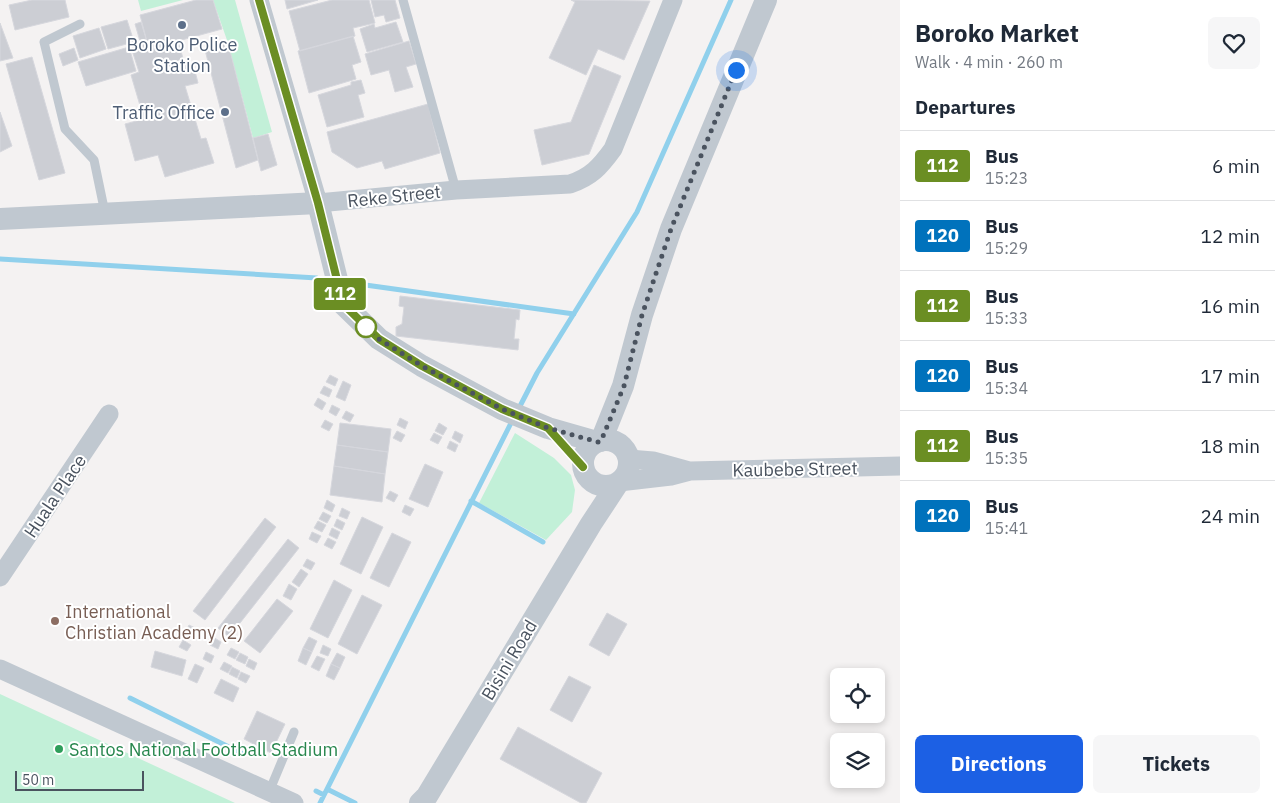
<!DOCTYPE html>
<html lang="en">
<head>
<meta charset="utf-8">
<style>
  body { margin:0; font-family:"IBM Plex Sans",sans-serif; background:#f6f6f7; color:#1f2937; height:100vh; display:flex; flex-direction:column; font-size:19px; white-space:nowrap }
  * { box-sizing:border-box; margin:0 }
  p { font-size:16px; color:#747a83 }
  .icon { flex:none; width:28px; height:28px; fill:none; stroke:currentColor; stroke-width:2; stroke-linecap:round; stroke-linejoin:round }
  .map { position:relative; flex:1; overflow:hidden }
  .drawer { display:flex; flex-direction:column; background:#fff; width:375px }
  .drawer>* { flex:none }
  .badge { padding:0 10px; border-radius:4px; font-size:18px; line-height:32px }
  .tools { position:absolute; left:830px; top:668px; display:grid; gap:10px }
  .tools a { display:grid; place-items:center; width:55px; height:55px; border-radius:8px; background:#fff; box-shadow:0 2px 8px #0003; font-size:25px }
  .scale { position:absolute; left:15px; bottom:12px; width:129px; box-sizing:border-box; padding-left:5px; border:2px solid #4a535f; border-top:0; font-size:14px; line-height:18px; white-space:nowrap; color:#4a535f; -webkit-text-stroke:4px #fff; paint-order:stroke }
  .you { position:absolute; width:25px; height:25px; margin:-12px; border:4px solid #fff; border-radius:50%; background:#1a73e8; box-shadow:0 0 0 8px #1a73e833 }
  .map>.badge { position:absolute; translate:-50% -50%; box-shadow:0 0 0 2px #fff }
  h2 { padding:0 15px; font-size:19px; line-height:45px }
  .round { display:grid; place-items:center; flex:none; width:52px; height:52px; border-radius:8px; background:#f6f6f7 }
  .overview { display:flex; align-items:center; justify-content:space-between; height:85px; padding:0 15px }
  h1 { font-size:24px; font-weight:700; line-height:38px }
  .action { display:flex; gap:10px; margin-top:auto; padding:10px 15px }
  .action a { flex:1; height:58px; border-radius:8px; background:#1c60e4; color:#fff; font-size:20px; font-weight:700; line-height:58px; text-align:center }
  .action a+a { background:#f6f6f7; color:#1f2937 }
  ul { padding:0; list-style:none }
  li { display:flex; align-items:center; gap:15px; height:70px; padding:0 15px; border-top:1px solid #e0e1e3 }
  li div { flex:1 }
  li b { display:block; font-size:19px }
  li em { font-style:normal }
  li .badge { min-width:55px; font-weight:700; text-align:center }
  main { display:flex; flex:1; min-height:0 }
  .map>svg:first-child { display:block }
</style>
</head>
<body>
<main>
<div class="map">
<svg width="900" height="803" viewBox="0 0 900 803">
  <rect width="100%" height="100%" fill="#f4f2f2"/>
  <path fill="#c2f0d8" d="M 138,0 L 183,0 L 141,11 Z
    M 213,0 L 235,0 L 272,132 L 253,138 L 228,43 Z
    M 515,433 L 554,458 L 571,475 L 575,490 L 572,512 L 546,540 L 479,503 Z
    M 0,694 L 235,803 L 0,803 Z"/>
  <g fill="none" stroke-linecap="round" stroke-linejoin="round">
    <path stroke="#90d0ec" stroke-width="5" d="M 0,259 L 317,278
      M 351,283 L 574,314
      M 518,410 L 537,373 L 637,212 L 731,0
      M 471,501 L 543,542
      M 130,698 L 241,753
      M 327,789 L 355,803
      M 316,791 L 324,795
      M 320,803 L 513,419"/>
  </g>
  <path fill="#ccced4" stroke="#d6d7dd" d="M 32,0 L 65,0 L 69,17 L 15,30 L 9,5 Z
    M 196,0 L 213,0 L 222,29 L 149,49 L 140,15 Z
    M 285,0 L 318,0 L 287,9 Z
    M 332,0 L 369,0 L 375,23 L 353,28 L 355,36 L 300,51 L 289,11 Z
    M 371,0 L 395,0 L 400,18 L 386,22 L 384,15 L 375,17 Z
    M 571,0 L 650,1 L 624,60 L 598,49 L 586,75 L 549,58 L 575,2 Z
    M 127,20 L 134,42 L 108,49 L 101,27 Z
    M 141,22 L 149,49 L 178,41 L 185,65 L 193,63 L 198,83 L 185,86 L 201,139 L 206,138 L 214,163 L 165,177 L 158,155 L 135,161 L 125,124 L 144,119 L 131,75 L 139,72 L 130,44 L 140,41 L 135,24 Z
    M 396,22 L 403,42 L 367,52 L 360,29 L 374,24 L 375,28 Z
    M 0,23 L 13,58 L 0,61 Z
    M 99,28 L 106,49 L 80,58 L 73,36 Z
    M 353,36 L 361,62 L 352,65 L 356,79 L 309,93 L 298,51 Z
    M 409,41 L 416,64 L 406,67 L 413,87 L 395,92 L 389,70 L 371,75 L 365,54 Z
    M 228,43 L 258,160 L 236,168 L 205,50 Z
    M 129,47 L 136,71 L 86,86 L 78,62 Z
    M 74,48 L 78,60 L 63,66 L 59,54 Z
    M 32,57 L 65,173 L 39,180 L 6,64 Z
    M 594,65 L 621,76 L 589,154 L 542,165 L 534,130 L 571,122 Z
    M 361,80 L 365,93 L 358,95 L 364,117 L 327,127 L 318,95 L 351,85 L 351,82 Z
    M 428,104 L 440,153 L 385,169 L 382,161 L 357,168 L 332,152 L 327,132 Z
    M 0,112 L 12,146 L 0,152 Z
    M 268,134 L 277,165 L 261,171 L 253,138 Z
    M 400,296 L 520,310 L 519,320 L 516,319 L 514,339 L 519,339 L 518,350 L 396,336 L 396,327 L 402,324 L 404,307 L 399,306 Z
    M 330,375 L 338,379 L 335,386 L 326,382 Z
    M 343,381 L 351,385 L 345,401 L 336,397 Z
    M 324,386 L 332,390 L 329,397 L 320,393 Z
    M 318,398 L 326,403 L 322,410 L 314,405 Z
    M 332,405 L 340,409 L 336,416 L 329,412 Z
    M 346,411 L 354,415 L 350,422 L 342,418 Z
    M 400,418 L 408,422 L 405,429 L 397,425 Z
    M 325,420 L 333,424 L 329,431 L 321,427 Z
    M 340,423 L 391,429 L 388,452 L 337,445 Z
    M 439,423 L 447,428 L 443,435 L 435,431 Z
    M 397,431 L 405,435 L 401,442 L 393,438 Z
    M 455,431 L 463,435 L 460,443 L 452,438 Z
    M 434,433 L 442,437 L 438,444 L 430,440 Z
    M 450,441 L 458,445 L 455,452 L 447,448 Z
    M 337,445 L 388,452 L 385,474 L 334,466 Z
    M 425,464 L 443,472 L 428,507 L 409,499 Z
    M 334,466 L 385,474 L 382,502 L 330,495 Z
    M 390,491 L 398,495 L 394,502 L 386,498 Z
    M 327,500 L 335,505 L 332,512 L 324,508 Z
    M 405,505 L 414,509 L 410,516 L 402,512 Z
    M 342,508 L 350,512 L 347,519 L 339,516 Z
    M 323,512 L 331,516 L 327,523 L 319,519 Z
    M 362,517 L 383,527 L 361,574 L 340,564 Z
    M 265,518 L 276,527 L 205,620 L 193,611 Z
    M 337,519 L 345,523 L 342,530 L 334,526 Z
    M 318,521 L 326,525 L 322,532 L 314,528 Z
    M 332,528 L 340,532 L 337,539 L 329,535 Z
    M 312,532 L 321,536 L 317,543 L 309,539 Z
    M 392,533 L 411,542 L 389,587 L 370,578 Z
    M 328,538 L 336,542 L 332,549 L 324,545 Z
    M 288,539 L 299,548 L 229,637 L 218,628 Z
    M 307,559 L 315,563 L 311,570 L 303,566 Z
    M 301,569 L 308,574 L 299,587 L 292,582 Z
    M 334,580 L 352,590 L 328,638 L 310,629 Z
    M 289,584 L 297,589 L 291,600 L 283,596 Z
    M 362,595 L 382,605 L 357,654 L 338,644 Z
    M 277,599 L 293,611 L 260,653 L 244,641 Z
    M 607,613 L 627,624 L 609,656 L 589,645 Z
    M 189,625 L 197,629 L 194,636 L 186,632 Z
    M 213,637 L 221,642 L 218,649 L 210,645 Z
    M 309,637 L 317,641 L 312,652 L 303,648 Z
    M 183,640 L 191,645 L 187,651 L 179,647 Z
    M 323,645 L 331,649 L 328,656 L 320,653 Z
    M 231,648 L 239,652 L 235,659 L 227,655 Z
    M 303,648 L 312,652 L 306,665 L 298,661 Z
    M 155,651 L 186,660 L 182,676 L 151,667 Z
    M 206,652 L 214,656 L 211,663 L 203,659 Z
    M 240,653 L 248,657 L 245,664 L 236,660 Z
    M 337,653 L 345,657 L 340,668 L 331,664 Z
    M 317,656 L 325,659 L 319,671 L 311,667 Z
    M 249,659 L 257,663 L 254,670 L 246,666 Z
    M 224,662 L 232,666 L 228,673 L 220,669 Z
    M 195,664 L 204,668 L 197,683 L 188,679 Z
    M 331,664 L 340,668 L 334,680 L 326,676 Z
    M 232,667 L 240,671 L 237,678 L 229,674 Z
    M 241,672 L 250,676 L 246,683 L 238,679 Z
    M 569,676 L 591,687 L 572,722 L 550,710 Z
    M 221,679 L 239,688 L 233,702 L 214,693 Z
    M 257,711 L 285,724 L 271,753 L 244,739 Z
    M 518,727 L 602,773 L 586,803 L 581,803 L 500,759 Z"/>
  <g fill="none" stroke-linecap="round" stroke-linejoin="round">
    <path stroke="#c0c8d0" stroke-width="9" d="M 403,0 L 456,190
      M 80,24 L 44,42 L 65,129 L 94,160 L 105,213
      M 269,792 L 294,732"/>
    <path stroke="#c0c8d0" stroke-width="19" d="M 259,0 L 318,203 L 456,190 L 570,184 C 591,177 600,167 613,149 L 673,0
      M 629,459 L 653,461 L 689,471
      M 619,482 L 671,476 L 690,471 L 900,466
      M 0,577 L 109,414
      M 0,669 L 294,803"/>
    <path stroke="#c0c8d0" stroke-width="22" d="M 0,219 L 318,203 L 343,304 L 379,339 L 422,366 L 502,409 L 548,428 L 597,442
      M583 463a23 23 0 1 1 46 0a23 23 0 1 1-46 0Z
      M 601,441 L 623,386 L 642,315 L 671,229 L 766,0
      M 420,803 L 427,796 L 591,524 L 618,483"/>
  </g>
  <g fill="none" stroke-linecap="round" stroke-linejoin="round">
    <g stroke="#fff" stroke-width="11">
      <path id="line" d="M 259,0 L 318,203 L 343,304 L 379,339 L 422,366 L 502,409 L 548,428 L 583,467"/>
    </g>
    <use href="#line" stroke="#6b8e23" stroke-width="8"/>
    <path stroke="#4a535f" stroke-width="5" stroke-dasharray="0 9" d="M 366,327 L 379,339 L 422,366 L 502,409 L 548,428 L 598,442 L 601,441 L 624,386 L 642,315 L 671,229 L 736,70"/>
  </g>
  <g fill="#5c6f8a" stroke="#fff" stroke-width="2">
    <circle cx="182" cy="25" r="5"/>
    <circle cx="225" cy="112" r="5"/>
  </g>
  <circle fill="#fff" stroke="#6b8e23" stroke-width="2.5" cx="366" cy="327" r="10"/>
  <circle fill="#8d6e63" stroke="#fff" stroke-width="2" cx="55" cy="621" r="5"/>
  <circle fill="#2e9e5b" stroke="#fff" stroke-width="2" cx="59" cy="749" r="5"/>
  <g text-anchor="middle" dominant-baseline="central" stroke-width="4" stroke-linejoin="round" paint-order="stroke">
    <g font-size="18" fill="#4e5e75" stroke="#fff">
      <text x="182" y="44">Boroko Police<tspan x="182" dy="21">Station</tspan></text>
      <text x="215" y="112" text-anchor="end">Traffic Office</text>
    </g>
    <g font-size="18" fill="#4a535f" stroke="#fff">
      <text transform="translate(394 196) rotate(-6)">Reke Street</text>
      <text transform="translate(795 469) rotate(-1)">Kaubebe Street</text>
      <text transform="translate(55 496) rotate(-56)">Huala Place</text>
      <text transform="translate(509 660) rotate(-59)">Bisini Road</text>
    </g>
    <g font-size="18" fill="#785e54" stroke="#fff" text-anchor="start">
      <text x="65" y="611">International<tspan x="65" dy="21">Christian Academy (2)</tspan></text>
    </g>
    <g font-size="18" fill="#27864d" stroke="#fff" text-anchor="start">
      <text x="69" y="749">Santos National Football Stadium</text>
    </g>
  </g>
</svg>
<div class="tools">
<a><svg class="icon" aria-label="locate" viewBox="0 0 24 24"><circle cx="12" cy="12" r="6"/><path d="M12 2v4M12 18v4M2 12h4M18 12h4"/></svg></a>
<a><svg class="icon" aria-label="layers" viewBox="0 0 24 24"><path d="M12 4l9 5-9 5-9-5zM3 14l9 5 9-5"/></svg></a>
</div>
<div class="scale">50 m</div>
<div class="you" style="left:736px;top:70px"></div>
<b class="badge" style="left:340px;top:294px;background:#6b8e23;color:#fff">112</b>
</div>
<section class="drawer">
<div class="overview"><div><h1>Boroko Market</h1><p>Walk · 4 min · 260 m</p></div><a class="round"><svg class="icon" aria-label="heart" viewBox="0 0 24 24"><path d="M12 20l-8-8c-3-5 5-10 8-4 3-6 11-1 8 4z"/></svg></a></div>
<h2>Departures</h2>
<ul>
<li><span class="badge" style="background:#6b8e23;color:#fff">112</span><div><b>Bus</b><p>15:23</p></div><em>6 min</em></li>
<li><span class="badge" style="background:#0072bc;color:#fff">120</span><div><b>Bus</b><p>15:29</p></div><em>12 min</em></li>
<li><span class="badge" style="background:#6b8e23;color:#fff">112</span><div><b>Bus</b><p>15:33</p></div><em>16 min</em></li>
<li><span class="badge" style="background:#0072bc;color:#fff">120</span><div><b>Bus</b><p>15:34</p></div><em>17 min</em></li>
<li><span class="badge" style="background:#6b8e23;color:#fff">112</span><div><b>Bus</b><p>15:35</p></div><em>18 min</em></li>
<li><span class="badge" style="background:#0072bc;color:#fff">120</span><div><b>Bus</b><p>15:41</p></div><em>24 min</em></li>
</ul>
<div class="action"><a>Directions</a><a>Tickets</a></div>
</section>
</main>
</body>
</html>
